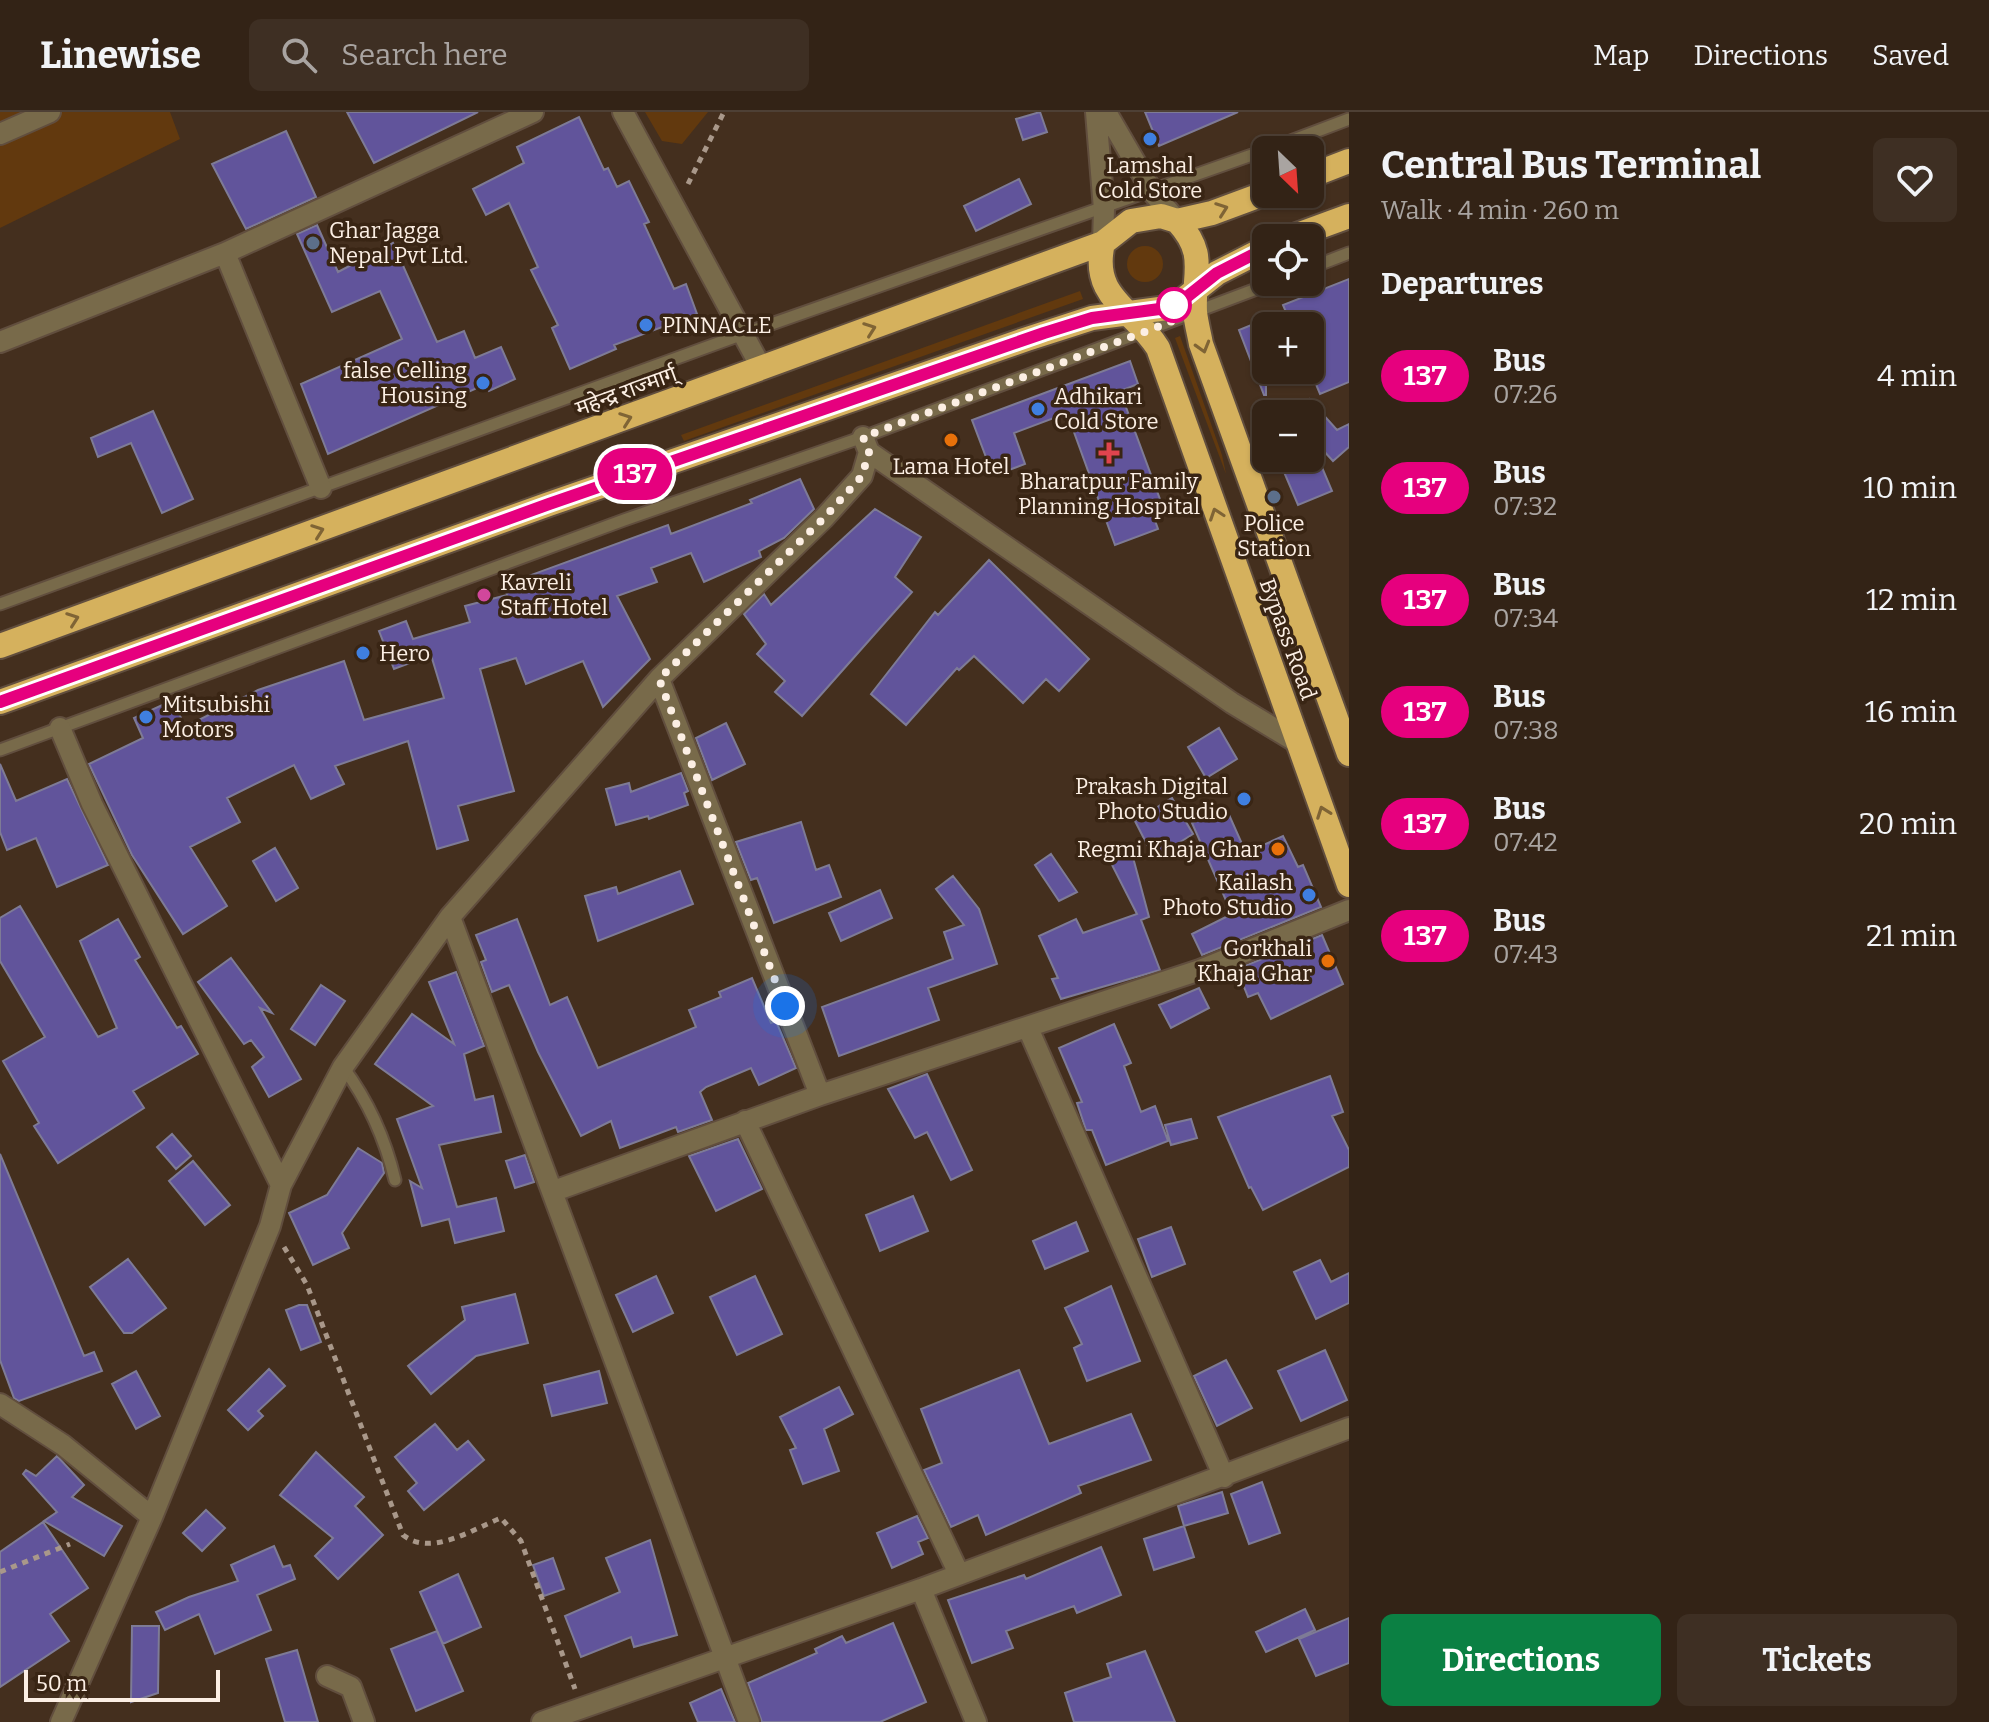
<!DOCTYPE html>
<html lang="en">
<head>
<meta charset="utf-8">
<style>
  body { margin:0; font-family:Bitter,"Noto Sans Devanagari",serif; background:#3e2f23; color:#f1f3f6; height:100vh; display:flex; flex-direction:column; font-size:30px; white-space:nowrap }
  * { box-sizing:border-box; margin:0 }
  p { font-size:26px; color:#a9a4a1 }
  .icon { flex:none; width:44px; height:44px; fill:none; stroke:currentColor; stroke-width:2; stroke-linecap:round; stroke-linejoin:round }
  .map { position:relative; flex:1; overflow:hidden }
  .sheet { display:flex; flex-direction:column; background:#332316; width:640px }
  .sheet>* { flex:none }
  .badge { padding:0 16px; border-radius:26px; font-size:28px; line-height:52px }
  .needle { width:52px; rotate:155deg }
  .controls { position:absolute; left:1252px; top:24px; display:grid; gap:16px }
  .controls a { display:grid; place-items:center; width:72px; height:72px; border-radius:12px; background:#332316; box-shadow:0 2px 6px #0004,0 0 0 2px #4e4035; font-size:40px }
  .scale { position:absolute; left:24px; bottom:20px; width:196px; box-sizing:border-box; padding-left:8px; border:4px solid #fcefe4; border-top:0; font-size:22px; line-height:28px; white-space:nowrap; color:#fcefe4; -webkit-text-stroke:6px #392514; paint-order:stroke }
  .you { position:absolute; width:40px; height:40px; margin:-20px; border:6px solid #fff; border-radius:50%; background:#1a73e8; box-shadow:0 0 0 12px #1a73e833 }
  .map>.badge { position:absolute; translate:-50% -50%; box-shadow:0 0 0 4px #fff }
  h2 { padding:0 32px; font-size:30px; line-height:72px }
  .round { display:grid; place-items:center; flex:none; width:84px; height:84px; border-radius:12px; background:#3e2f23 }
  .summary { display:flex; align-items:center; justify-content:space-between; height:136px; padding:0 32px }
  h1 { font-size:38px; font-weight:700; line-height:60px }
  .cta { display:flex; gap:16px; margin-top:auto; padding:16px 32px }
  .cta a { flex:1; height:92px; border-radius:12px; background:#0b8043; color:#fff; font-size:32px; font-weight:700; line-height:92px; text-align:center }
  .cta a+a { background:#3e2f23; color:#f1f3f6 }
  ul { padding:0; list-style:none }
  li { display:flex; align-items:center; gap:24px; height:112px; padding:0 32px }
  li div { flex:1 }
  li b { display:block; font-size:30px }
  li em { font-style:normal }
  li .badge { min-width:88px; font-weight:700; text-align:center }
  header { display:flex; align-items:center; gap:48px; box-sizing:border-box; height:112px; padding:0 40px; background:#332316; border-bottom:2px solid #4e4035 }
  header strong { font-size:38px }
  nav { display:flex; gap:44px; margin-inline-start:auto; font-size:28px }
  .search { width:560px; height:72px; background:#3e2f23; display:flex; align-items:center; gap:20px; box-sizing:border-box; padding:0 28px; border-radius:12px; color:#a9a4a1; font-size:30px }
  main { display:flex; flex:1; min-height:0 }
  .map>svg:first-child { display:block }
</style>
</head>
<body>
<header>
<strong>Linewise</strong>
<div class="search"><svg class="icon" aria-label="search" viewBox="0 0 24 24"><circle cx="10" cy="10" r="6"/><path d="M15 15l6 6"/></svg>Search here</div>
<nav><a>Map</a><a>Directions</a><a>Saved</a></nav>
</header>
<main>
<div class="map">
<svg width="1349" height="1610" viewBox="0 0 1349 1610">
  <rect width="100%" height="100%" fill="#442f1e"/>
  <path fill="#62390e" d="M 0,0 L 170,0 L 180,27 L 0,116 Z
    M 645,0 L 708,0 L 682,32 L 662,29 Z
    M1127 152a18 18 0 1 1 36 0a18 18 0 1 1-36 0Z
    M 1080,179 L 1083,187 L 684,329 L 681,323 Z
    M 1180,224 L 1222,343 L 1226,362 L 1175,226 Z"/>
  <path fill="#61549b" stroke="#7e7b96" stroke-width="2" d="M 347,0 L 478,0 L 374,51 Z
    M 1040,0 L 1047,20 L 1023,28 L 1016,7 Z
    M 1145,0 L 1238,0 L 1159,34 Z
    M 579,5 L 604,58 L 608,56 L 617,75 L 629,69 L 649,110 L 644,112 L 674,177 L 686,172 L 697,202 L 614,233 L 616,237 L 570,257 L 552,216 L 558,213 L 531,158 L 538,155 L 509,91 L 486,103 L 473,77 L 524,51 L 517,35 Z
    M 286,19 L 316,85 L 246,117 L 212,52 Z
    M 1019,67 L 1031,92 L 976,119 L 964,94 Z
    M 317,113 L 338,160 L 393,131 L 437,230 L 464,219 L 475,246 L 501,235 L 515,267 L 489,279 L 486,272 L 328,342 L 301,272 L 402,227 L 380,179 L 332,200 L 297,122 Z
    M 1349,167 L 1349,270 L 1320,282 L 1310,258 L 1310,214 L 1292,214 L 1283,193 Z
    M 1266,207 L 1266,283 L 1264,283 L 1239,218 Z
    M 1130,249 L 1138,272 L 1120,279 L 1164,398 L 1153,403 L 1158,417 L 1115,433 L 1067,301 L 1014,321 L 1025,352 L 1001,361 L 992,361 L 972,308 Z
    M 1310,288 L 1337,318 L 1349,312 L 1349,335 L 1333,349 L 1310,324 Z
    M 153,299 L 193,387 L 162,401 L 131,331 L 98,345 L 91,326 Z
    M 1318,346 L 1332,379 L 1298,393 L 1284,360 Z
    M 800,367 L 814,397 L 784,426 L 759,439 L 761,445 L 704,470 L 691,441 L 651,456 L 657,470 L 617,484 L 650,547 L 603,595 L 583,549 L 526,572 L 516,546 L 480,557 L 514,679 L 458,694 L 468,728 L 437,737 L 408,629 L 335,654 L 344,672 L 311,687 L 294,653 L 227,686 L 240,710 L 190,735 L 227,794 L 183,822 L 132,743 L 89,652 L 143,626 L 134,606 L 173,588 L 185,615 L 258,578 L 344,549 L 364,608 L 444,586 L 431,543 L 394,557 L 379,519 L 406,509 L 413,527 L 470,510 L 465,494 L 507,483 L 504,473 L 668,413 L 671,422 L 752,391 L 750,388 Z
    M 875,397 L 921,425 L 895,465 L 912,480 L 802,604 L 775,580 L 785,569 L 757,542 L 766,532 L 744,502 L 764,482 L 771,493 Z
    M 989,448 L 1089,547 L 1059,579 L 1046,567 L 1023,591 L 974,544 L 959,558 L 957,556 L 906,613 L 871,582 L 935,500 L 938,503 Z
    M 726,611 L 745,652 L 712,668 L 696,626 Z
    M 1219,616 L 1237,647 L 1206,666 L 1188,635 Z
    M 0,652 L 16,689 L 67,667 L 108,753 L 57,775 L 36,726 L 7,738 L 0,720 Z
    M 681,661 L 688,679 L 684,681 L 688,693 L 649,707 L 648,704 L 616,713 L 606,677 L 629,671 L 631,680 Z
    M 1172,686 L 1193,722 L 1154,746 L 1135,709 Z
    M 1226,696 L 1246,741 L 1283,724 L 1298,755 L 1303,753 L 1321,795 L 1202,843 L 1192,822 L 1232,802 L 1192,711 Z
    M 801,710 L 816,758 L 829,753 L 841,785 L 774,811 L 757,766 L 751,768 L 736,730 Z
    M 275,736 L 298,776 L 276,789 L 253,749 Z
    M 1131,738 L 1149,805 L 1141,808 L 1160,858 L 1061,887 L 1052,867 L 1058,866 L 1039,824 L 1076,807 L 1083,821 L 1137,802 L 1110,749 Z
    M 1051,742 L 1077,780 L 1059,789 L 1035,753 Z
    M 680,759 L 693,792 L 598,829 L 585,784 L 616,775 L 618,782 Z
    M 953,764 L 979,797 L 997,852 L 928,876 L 939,908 L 839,944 L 822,895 L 953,847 L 944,820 L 964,813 L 936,777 Z
    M 880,778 L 892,806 L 841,829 L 829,801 Z
    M 20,794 L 98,925 L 117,916 L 80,829 L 118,807 L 140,845 L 135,848 L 177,916 L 181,914 L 198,942 L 133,979 L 144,996 L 58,1051 L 34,1014 L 39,1011 L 3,949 L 45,925 L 0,849 L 0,806 Z
    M 517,807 L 550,893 L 567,885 L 598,956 L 696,915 L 689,898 L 721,885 L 719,880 L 752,866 L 771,911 L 776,909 L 796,956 L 759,973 L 751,956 L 706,975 L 700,980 L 712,1008 L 678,1020 L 676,1015 L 620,1036 L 611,1009 L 581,1024 L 538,940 L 509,873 L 492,880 L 481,850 L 486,848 L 476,823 Z
    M 1322,823 L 1343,872 L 1271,907 L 1258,881 L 1248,885 L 1237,857 Z
    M 231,846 L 272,901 L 260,896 L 301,967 L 269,985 L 252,955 L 264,945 L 251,928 L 244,932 L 198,870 Z
    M 456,860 L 484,934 L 464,942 L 475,988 L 493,984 L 501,1020 L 439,1033 L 457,1095 L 496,1086 L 504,1119 L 455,1131 L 449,1107 L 422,1114 L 410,1069 L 422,1076 L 397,1007 L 433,994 L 375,952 L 412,902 L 454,932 L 429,870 Z
    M 321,873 L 345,889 L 315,933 L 291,917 Z
    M 1199,876 L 1209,896 L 1171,916 L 1159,893 Z
    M 1114,912 L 1131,951 L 1124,954 L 1141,1000 L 1155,994 L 1168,1029 L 1106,1053 L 1092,1018 L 1086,1018 L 1077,991 L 1082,990 L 1059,936 Z
    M 927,962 L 972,1058 L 951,1068 L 927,1020 L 915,1026 L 888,977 Z
    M 1330,964 L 1343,1000 L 1332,1004 L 1349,1038 L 1349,1055 L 1263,1098 L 1251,1075 L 1249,1076 L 1218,1005 Z
    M 1191,1007 L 1197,1026 L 1171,1033 L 1165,1013 Z
    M 172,1022 L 191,1044 L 176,1057 L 157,1035 Z
    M 738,1027 L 762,1077 L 716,1099 L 689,1044 Z
    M 358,1036 L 382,1051 L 384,1061 L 342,1121 L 349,1136 L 313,1153 L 289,1101 L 327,1083 Z
    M 0,1042 L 84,1244 L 94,1240 L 102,1259 L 19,1289 L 14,1286 L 0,1248 Z
    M 525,1043 L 534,1070 L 515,1076 L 506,1049 Z
    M 193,1049 L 230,1093 L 205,1113 L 169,1069 Z
    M 913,1084 L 928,1119 L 880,1139 L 866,1103 Z
    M 1076,1110 L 1088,1139 L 1045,1157 L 1033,1129 Z
    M 1171,1115 L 1185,1152 L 1152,1165 L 1138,1127 Z
    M 128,1147 L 166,1196 L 132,1221 L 124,1221 L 90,1175 Z
    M 1320,1148 L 1331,1170 L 1349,1161 L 1349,1191 L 1316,1207 L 1294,1160 Z
    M 656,1164 L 673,1201 L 633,1220 L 616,1183 Z
    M 755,1164 L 782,1222 L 737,1243 L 710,1185 Z
    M 1111,1174 L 1140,1249 L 1087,1269 L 1074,1236 L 1082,1232 L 1065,1196 Z
    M 515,1182 L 528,1231 L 476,1244 L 431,1282 L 408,1254 L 465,1208 L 462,1195 Z
    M 299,1193 L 307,1193 L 321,1230 L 301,1238 L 286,1198 Z
    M 1325,1238 L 1347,1288 L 1301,1309 L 1278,1259 Z
    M 1226,1248 L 1252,1296 L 1217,1314 L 1194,1264 Z
    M 269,1257 L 285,1274 L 258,1299 L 263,1304 L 248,1318 L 228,1298 Z
    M 1019,1258 L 1049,1332 L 1131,1302 L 1151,1348 L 1078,1374 L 1081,1381 L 986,1423 L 978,1403 L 951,1415 L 924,1358 L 942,1351 L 921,1297 Z
    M 136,1259 L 160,1304 L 136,1317 L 112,1272 Z
    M 599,1259 L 607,1291 L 552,1304 L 544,1273 Z
    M 839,1275 L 853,1302 L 824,1317 L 839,1359 L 803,1372 L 790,1338 L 796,1336 L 780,1305 Z
    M 435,1312 L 457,1338 L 468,1329 L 484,1348 L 424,1398 L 408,1379 L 417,1371 L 395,1345 Z
    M 316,1340 L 364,1385 L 355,1394 L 383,1423 L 338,1467 L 315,1444 L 333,1426 L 280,1383 Z
    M 57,1344 L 84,1373 L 72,1385 L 122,1414 L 104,1444 L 44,1409 L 57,1400 L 23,1362 L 26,1358 L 36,1364 Z
    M 1262,1370 L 1280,1421 L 1249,1432 L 1231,1382 Z
    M 1222,1380 L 1228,1401 L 1184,1414 L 1178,1394 Z
    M 206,1398 L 225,1416 L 202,1439 L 183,1421 Z
    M 917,1404 L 928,1426 L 918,1430 L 923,1442 L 892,1456 L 877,1421 Z
    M 43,1410 L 88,1476 L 50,1502 L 69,1529 L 0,1575 L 0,1440 Z
    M 1184,1414 L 1194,1445 L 1154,1458 L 1144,1427 Z
    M 650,1428 L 677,1523 L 634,1535 L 631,1525 L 581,1545 L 565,1504 L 620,1480 L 606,1446 Z
    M 274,1434 L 283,1455 L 290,1453 L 295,1467 L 257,1483 L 271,1518 L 215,1542 L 199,1502 L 165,1518 L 156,1500 L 189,1485 L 238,1469 L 231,1453 Z
    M 1101,1435 L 1121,1483 L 1077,1501 L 1074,1494 L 1006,1519 L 1013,1536 L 972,1551 L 948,1488 L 1024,1463 L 1026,1467 Z
    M 553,1446 L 564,1477 L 544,1484 L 533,1453 Z
    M 458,1462 L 481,1515 L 443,1532 L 420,1480 Z
    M 1305,1497 L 1315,1518 L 1266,1540 L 1256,1520 Z
    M 1349,1506 L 1349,1551 L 1316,1564 L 1299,1527 Z
    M 893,1511 L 926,1590 L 880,1610 L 762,1610 L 748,1571 L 817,1541 L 815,1537 L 842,1524 L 846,1531 Z
    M 132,1514 L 159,1514 L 158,1581 L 131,1590 Z
    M 437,1519 L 463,1579 L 416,1599 L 391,1537 Z
    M 297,1538 L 318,1610 L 285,1610 L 266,1547 Z
    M 1145,1539 L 1175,1610 L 1074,1610 L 1065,1581 L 1111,1565 L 1107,1552 Z
    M 721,1577 L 735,1610 L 698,1610 L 690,1591 Z"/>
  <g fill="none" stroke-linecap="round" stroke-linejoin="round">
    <g stroke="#614e3e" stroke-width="15">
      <path id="lane" d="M 1267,38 L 1349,7
        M 1310,156 L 1349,141
        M 0,492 L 743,222 L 1266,38
        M 0,638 L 624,408 L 863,325 L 1275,170
        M 343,955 C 369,990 385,1026 395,1068"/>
    </g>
    <g stroke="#614e3e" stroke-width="24">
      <path id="street" d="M 623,0 L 762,257
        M 1096,0 L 1104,97 L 1103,131
        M 1106,0 L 1153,81 L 1177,109
        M 0,22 L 50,0
        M 225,141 L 321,376
        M 0,230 L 225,141 L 533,0
        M 863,325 L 869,340 L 1232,591 L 1298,631
        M 659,567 L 820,983
        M 60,616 L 92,692 L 281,1073
        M 450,805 L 749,1610
        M 1028,916 L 1224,1365
        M 745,1009 L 959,1462
        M 554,1079 L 820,983 L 1200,858 L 1349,798
        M 0,1292 L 63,1333 L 152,1405
        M 921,1477 L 976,1610
        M 327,1564 L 351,1575 L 364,1610
        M 61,1610 L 152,1405 L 270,1114 L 281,1073 L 343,955 L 450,805 L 659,567 L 824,406 L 862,364 L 869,340
        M 542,1610 L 921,1477 L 1349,1316"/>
    </g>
    <g stroke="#614e3e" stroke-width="28">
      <path id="highway" d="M 1310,64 L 1349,49
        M 1177,109 C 1208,143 1193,160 1195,200 C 1196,210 1199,221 1201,232 L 1349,642
        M 1289,126 L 1349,104
        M 1103,131 C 1090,186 1133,196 1158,236 L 1349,773
        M 0,534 L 1103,131 L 1131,109 L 1161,104 L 1177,109 L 1212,101 L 1266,81
        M 0,590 L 549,392 L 1027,227 L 1092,206 L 1167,196 L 1183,188 L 1217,161 L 1266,136"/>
    </g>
    <path stroke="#a9988a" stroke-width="5" stroke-dasharray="6 6" stroke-linecap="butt" d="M 688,72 L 724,0
      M 284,1135 L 307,1173 L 403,1423 C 431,1445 471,1418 501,1406 L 521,1429 L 575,1577
      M 0,1460 L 70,1432"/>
    <use href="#lane" stroke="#786a4a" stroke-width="11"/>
    <use href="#street" stroke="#786a4a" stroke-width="20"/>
    <use href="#highway" stroke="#d5b15d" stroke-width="24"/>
  </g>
  <defs><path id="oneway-chevron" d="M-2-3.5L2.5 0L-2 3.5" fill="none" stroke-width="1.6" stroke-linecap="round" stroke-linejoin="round" transform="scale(2)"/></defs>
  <g stroke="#7f6435">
    <use href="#oneway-chevron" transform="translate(1222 97) rotate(-20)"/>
    <use href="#oneway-chevron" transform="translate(870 217) rotate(-20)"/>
    <use href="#oneway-chevron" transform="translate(1203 235) rotate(74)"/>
    <use href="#oneway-chevron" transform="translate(626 307) rotate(-20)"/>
    <use href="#oneway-chevron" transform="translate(1216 402) rotate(-109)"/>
    <use href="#oneway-chevron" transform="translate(318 419) rotate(-20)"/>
    <use href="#oneway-chevron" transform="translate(73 507) rotate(-20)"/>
    <use href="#oneway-chevron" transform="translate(1323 700) rotate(-110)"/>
  </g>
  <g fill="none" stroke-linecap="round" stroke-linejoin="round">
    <g stroke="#fff" stroke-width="18">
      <path id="line" d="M 0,590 L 549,392 L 1044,221 L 1092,206 L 1167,196 L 1183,188 L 1217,161 L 1266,136"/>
    </g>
    <use href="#line" stroke="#e6007e" stroke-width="12"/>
    <path stroke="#fcefe4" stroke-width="8" stroke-dasharray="0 14.4" d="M 785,894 L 659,567 L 824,406 L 862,364 L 869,340 L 863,325 L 1171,210 L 1174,193"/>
  </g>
  <g fill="#3f7fe0" stroke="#392514" stroke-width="3">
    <circle cx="1150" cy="27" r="8"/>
    <circle cx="646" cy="213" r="8"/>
    <circle cx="483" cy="271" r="8"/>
    <circle cx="1038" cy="297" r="8"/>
    <circle cx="363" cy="541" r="8"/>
    <circle cx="146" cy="605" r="8"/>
    <circle cx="1244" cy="687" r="8"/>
    <circle cx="1309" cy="783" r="8"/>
  </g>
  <g fill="#5c6f8a" stroke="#392514" stroke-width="3">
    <circle cx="313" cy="131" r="8"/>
    <circle cx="1274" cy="385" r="8"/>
  </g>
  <circle fill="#fff" stroke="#e6007e" stroke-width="4" cx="1174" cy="193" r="16"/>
  <g fill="#e8710a" stroke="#392514" stroke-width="3">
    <circle cx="951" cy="328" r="8"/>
    <circle cx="1278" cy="737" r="8"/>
    <circle cx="1328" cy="849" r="8"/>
  </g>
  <path fill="#e0444e" stroke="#392514" stroke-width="3" d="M1105 329h8v8h8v8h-8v8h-8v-8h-8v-8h8z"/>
  <circle fill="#d1479c" stroke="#392514" stroke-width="3" cx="484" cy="483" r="8"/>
  <g text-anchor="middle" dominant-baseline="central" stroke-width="7" stroke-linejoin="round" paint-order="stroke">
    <g font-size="22" fill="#fcefe4" stroke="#392514" text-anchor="start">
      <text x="1150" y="53" text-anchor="middle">Lamshal<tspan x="1150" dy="25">Cold Store</tspan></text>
      <text x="329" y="118">Ghar Jagga<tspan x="329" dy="25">Nepal Pvt Ltd.</tspan></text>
      <text x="662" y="213">PINNACLE</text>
      <text x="467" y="258" text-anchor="end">false Celling<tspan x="467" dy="25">Housing</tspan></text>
      <text x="1054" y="284">Adhikari<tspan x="1054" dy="25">Cold Store</tspan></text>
      <text x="951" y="354" text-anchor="middle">Lama Hotel</text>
      <text x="1109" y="369" text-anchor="middle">Bharatpur Family<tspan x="1109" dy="25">Planning Hospital</tspan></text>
      <text x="1274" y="411" text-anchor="middle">Police<tspan x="1274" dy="25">Station</tspan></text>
      <text x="500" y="470">Kavreli<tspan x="500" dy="25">Staff Hotel</tspan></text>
      <text x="379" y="541">Hero</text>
      <text x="162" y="592">Mitsubishi<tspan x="162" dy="25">Motors</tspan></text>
      <text x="1228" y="674" text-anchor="end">Prakash Digital<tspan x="1228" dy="25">Photo Studio</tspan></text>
      <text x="1262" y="737" text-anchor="end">Regmi Khaja Ghar</text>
      <text x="1293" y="770" text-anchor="end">Kailash<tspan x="1293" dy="25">Photo Studio</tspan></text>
      <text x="1312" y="836" text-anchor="end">Gorkhali<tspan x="1312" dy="25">Khaja Ghar</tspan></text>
    </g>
    <g font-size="22" fill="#fcefe4" stroke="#392514">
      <text transform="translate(626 279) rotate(-20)">महेन्द्र राज्मार्ग्</text>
      <text transform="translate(1288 527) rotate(70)">Bypass Road</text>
    </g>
  </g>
</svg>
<div class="controls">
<a><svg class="needle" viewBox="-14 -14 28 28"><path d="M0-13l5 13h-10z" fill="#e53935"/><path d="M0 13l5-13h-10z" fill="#a9a4a1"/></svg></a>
<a><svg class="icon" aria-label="locate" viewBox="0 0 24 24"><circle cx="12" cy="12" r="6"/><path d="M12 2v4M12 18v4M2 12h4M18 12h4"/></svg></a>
<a>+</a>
<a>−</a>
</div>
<div class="scale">50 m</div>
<div class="you" style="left:785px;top:894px"></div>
<b class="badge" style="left:635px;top:362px;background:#e6007e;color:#fff">137</b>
</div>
<section class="sheet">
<div class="summary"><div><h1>Central Bus Terminal</h1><p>Walk · 4 min · 260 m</p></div><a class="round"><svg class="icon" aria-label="heart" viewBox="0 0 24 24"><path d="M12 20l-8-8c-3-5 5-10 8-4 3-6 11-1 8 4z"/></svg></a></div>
<h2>Departures</h2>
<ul>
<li><span class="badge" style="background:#e6007e;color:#fff">137</span><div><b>Bus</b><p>07:26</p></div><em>4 min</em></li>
<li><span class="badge" style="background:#e6007e;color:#fff">137</span><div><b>Bus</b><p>07:32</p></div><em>10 min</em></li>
<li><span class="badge" style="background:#e6007e;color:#fff">137</span><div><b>Bus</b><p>07:34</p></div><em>12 min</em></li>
<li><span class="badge" style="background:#e6007e;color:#fff">137</span><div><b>Bus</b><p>07:38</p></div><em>16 min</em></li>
<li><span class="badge" style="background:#e6007e;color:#fff">137</span><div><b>Bus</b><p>07:42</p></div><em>20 min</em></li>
<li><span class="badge" style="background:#e6007e;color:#fff">137</span><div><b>Bus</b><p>07:43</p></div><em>21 min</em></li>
</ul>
<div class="cta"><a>Directions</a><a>Tickets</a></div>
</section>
</main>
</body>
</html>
